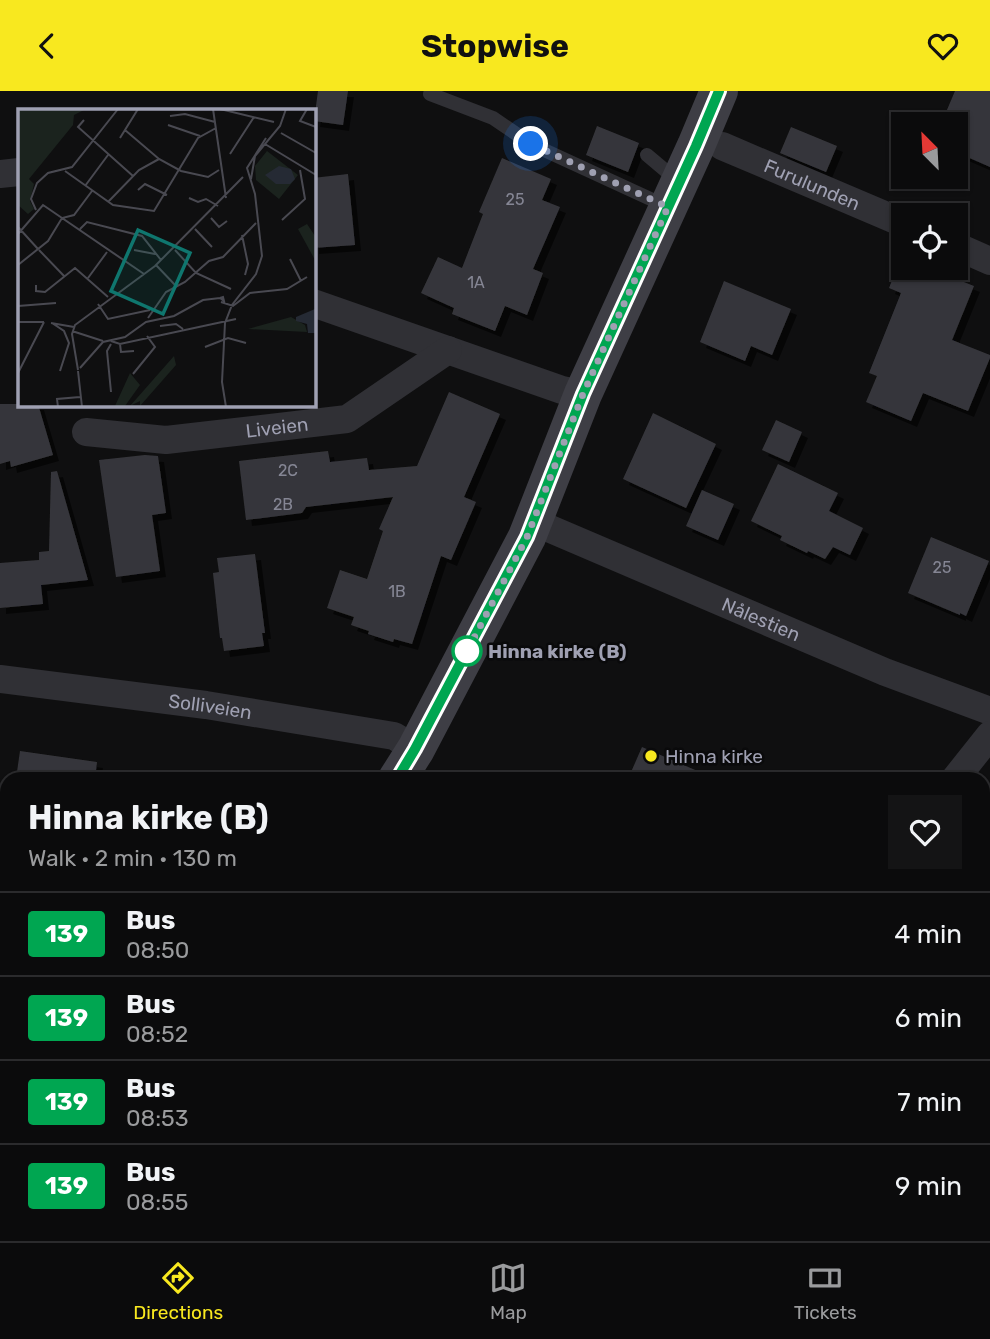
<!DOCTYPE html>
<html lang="en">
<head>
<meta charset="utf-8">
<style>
  body { margin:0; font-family:Rubik,sans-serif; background:#141415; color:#f1f3f6; height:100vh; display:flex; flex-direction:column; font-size:26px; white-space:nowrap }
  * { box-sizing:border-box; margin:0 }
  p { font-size:23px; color:#9a9b9d }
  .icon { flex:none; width:38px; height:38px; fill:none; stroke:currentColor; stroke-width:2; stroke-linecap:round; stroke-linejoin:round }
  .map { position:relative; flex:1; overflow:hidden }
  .panel { position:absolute; left:0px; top:681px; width:990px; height:471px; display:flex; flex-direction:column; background:#0b0b0c; border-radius:21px 21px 0 0; box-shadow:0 2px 5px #0004,0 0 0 2px #2b2b2d }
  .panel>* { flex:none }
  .badge { padding:0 14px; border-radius:5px; font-size:24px; line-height:46px }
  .needle { width:46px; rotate:336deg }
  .tools { position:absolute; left:891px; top:21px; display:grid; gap:14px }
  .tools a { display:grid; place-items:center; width:77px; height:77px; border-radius:0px; background:#0b0b0c; box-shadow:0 2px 5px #0004,0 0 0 2px #2b2b2d; font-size:35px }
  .you { position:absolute; width:35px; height:35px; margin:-18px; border:5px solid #fff; border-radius:50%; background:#1a73e8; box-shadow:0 0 0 10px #1a73e833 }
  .map>.badge { position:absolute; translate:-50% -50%; box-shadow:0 0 0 4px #fff }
  .round { display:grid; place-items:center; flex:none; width:74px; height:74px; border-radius:0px; background:#141415 }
  .overview { display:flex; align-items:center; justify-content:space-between; height:119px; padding:0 28px }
  h1 { font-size:33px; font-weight:700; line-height:52px }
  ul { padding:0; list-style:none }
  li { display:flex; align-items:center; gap:21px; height:84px; padding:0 28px; border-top:2px solid #2b2b2d }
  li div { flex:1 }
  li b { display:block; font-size:26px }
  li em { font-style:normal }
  li .badge { min-width:77px; font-weight:700; text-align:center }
  header { display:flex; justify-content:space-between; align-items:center; height:91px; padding:0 28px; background:#f8e81f; color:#111; font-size:32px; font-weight:700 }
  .menu { display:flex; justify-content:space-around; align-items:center; height:98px; border-top:2px solid #2b2b2d; background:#0b0b0c; font-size:19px; color:#9a9b9d }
  .menu a { display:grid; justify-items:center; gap:4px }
  .menu .current { color:#f8e81f }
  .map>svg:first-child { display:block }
</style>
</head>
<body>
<header><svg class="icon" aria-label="back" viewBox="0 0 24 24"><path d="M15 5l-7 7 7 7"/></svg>Stopwise<svg class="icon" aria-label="heart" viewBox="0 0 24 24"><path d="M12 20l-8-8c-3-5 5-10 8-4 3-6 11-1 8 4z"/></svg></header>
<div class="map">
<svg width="990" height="1150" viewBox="0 0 990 1150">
  <defs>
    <filter id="shadow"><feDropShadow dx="6" dy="6" stdDeviation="0" flood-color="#0009"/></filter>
  </defs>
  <rect width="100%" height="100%" fill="#0f0f10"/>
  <path fill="#36363b" filter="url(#shadow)" d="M 318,0 L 348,0 L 343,34 L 314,30 Z
    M 955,0 L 990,0 L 990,76 L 956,61 L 956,33 L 941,33 Z
    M 597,35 L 639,52 L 628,81 L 586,64 Z
    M 791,36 L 837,55 L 826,81 L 780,62 Z
    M 502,67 L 551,88 L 542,109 L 560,116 L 533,178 L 543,182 L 527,224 L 505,215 L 495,240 L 452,223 L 454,217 L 421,202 L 438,166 L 462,177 L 483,123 L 479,121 Z
    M 348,83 L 355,154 L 313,157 L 313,87 Z
    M 897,177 L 928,177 L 974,195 L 952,249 L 990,264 L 990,267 L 968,320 L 923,302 L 911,330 L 866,311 L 877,285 L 869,282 L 901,202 L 889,197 Z
    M 724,190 L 791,218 L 772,264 L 751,255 L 745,270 L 700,251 Z
    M 449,301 L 500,323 L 464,406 L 476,411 L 451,469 L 441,465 L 412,553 L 394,548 L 393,551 L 368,543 L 369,540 L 351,534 L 354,526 L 327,517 L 340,479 L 367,488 L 383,440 L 379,438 L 393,406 L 306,416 L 302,422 L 246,429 L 239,370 L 328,360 L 330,371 L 367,367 L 369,379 L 417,375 Z
    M 0,313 L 38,313 L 53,364 L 11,376 L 10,370 L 0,373 Z
    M 653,322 L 716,353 L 686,417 L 623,388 Z
    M 776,329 L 802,341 L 789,371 L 762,359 Z
    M 145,364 L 158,365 L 166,422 L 152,424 L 160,480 L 116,486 L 99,369 Z
    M 778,373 L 838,402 L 829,420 L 863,437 L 850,464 L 833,456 L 825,468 L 808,460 L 807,462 L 780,449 L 782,445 L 751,430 Z
    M 57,380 L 88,489 L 41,494 L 43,513 L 0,517 L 0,472 L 39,469 L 39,461 L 49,460 L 51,381 Z
    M 702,399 L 734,413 L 718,449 L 686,435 Z
    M 931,446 L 989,470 L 966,525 L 960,522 L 960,524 L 908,502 Z
    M 255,463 L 265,542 L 262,542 L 264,555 L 224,560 L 222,547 L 220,547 L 213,482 L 219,481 L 217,467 Z
    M 642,656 L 716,688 L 628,688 Z
    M 20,660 L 97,671 L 95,688 L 16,688 Z"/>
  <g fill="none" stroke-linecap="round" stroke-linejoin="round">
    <path stroke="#303035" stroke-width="14" d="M 430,3 L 493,27 L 531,53 L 668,116
      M 647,64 L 666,80 L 681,86"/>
    <g stroke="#303035" stroke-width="28">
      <path id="s1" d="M 722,55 L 903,132"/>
      <path d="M 0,83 L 19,81"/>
      <path d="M 956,155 L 990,170"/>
      <path d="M 313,212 L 562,299 L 583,303"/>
      <path id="s2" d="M 86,341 L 166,349 L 347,328 L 448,259"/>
      <path id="s3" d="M 534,431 L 885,581 L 990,620"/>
      <path id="s4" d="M 0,588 L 206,614 L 394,645 L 416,658"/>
      <path d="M 955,688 L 990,644"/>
      <path d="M 984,909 L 990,913"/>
      <path d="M 775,1150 L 776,1144"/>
    </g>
    <path stroke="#3e3e45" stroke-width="38" d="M 397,688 L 416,658 L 527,446 L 583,303 L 696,55 L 719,0
      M 85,1150 L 89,1144"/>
  </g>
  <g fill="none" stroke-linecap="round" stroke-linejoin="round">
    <g stroke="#fff" stroke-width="16">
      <path id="line" d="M 397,688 L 415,658 L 527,446 L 583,303 L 696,55 L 719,0"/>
    </g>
    <use href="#line" stroke="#00a651" stroke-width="10"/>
    <path stroke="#9fa0b2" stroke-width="7" stroke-dasharray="0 12.6" d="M 467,560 L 465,564 L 527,446 L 583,303 L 668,116 L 531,53"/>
  </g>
  <circle fill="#fff" stroke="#00a651" stroke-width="3.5" cx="467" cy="560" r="14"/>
  <circle fill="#f8e81f" stroke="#0a0a0b" stroke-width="2.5" cx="651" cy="665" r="7"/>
  <g text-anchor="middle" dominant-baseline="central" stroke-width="5" stroke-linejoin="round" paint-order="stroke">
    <g font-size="16" fill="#858694">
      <text x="515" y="108">25</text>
      <text x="476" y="191">1A</text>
      <text x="288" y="379">2C</text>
      <text x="283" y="413">2B</text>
      <text x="942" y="476">25</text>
      <text x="397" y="500">1B</text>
    </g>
    <g font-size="19" fill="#9fa0b2" stroke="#0a0a0b">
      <text stroke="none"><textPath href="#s1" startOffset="98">Furulunden</textPath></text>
      <text stroke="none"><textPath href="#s2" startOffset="192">Liveien</textPath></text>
      <text stroke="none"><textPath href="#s3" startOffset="247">Nålestien</textPath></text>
      <text stroke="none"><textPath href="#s4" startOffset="212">Solliveien</textPath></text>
    </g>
    <g font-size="19" font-weight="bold" fill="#9fa0b2" stroke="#0a0a0b" text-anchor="start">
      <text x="488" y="560">Hinna kirke (B)</text>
    </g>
    <g font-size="19" fill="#9fa0b2" stroke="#0a0a0b" text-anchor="start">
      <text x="665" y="665">Hinna kirke</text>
    </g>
  </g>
  <g transform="translate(18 18)">
    <rect width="298" height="298" fill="#0f0f10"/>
    <path d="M 0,0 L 68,0 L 56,6 L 55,16 L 11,70 L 16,75 L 12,92 L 16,100 L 10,105 L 0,96 ZM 249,42 L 280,66 L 261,90 L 238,71 L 237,57 ZM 289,115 L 297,127 L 297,151 L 280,120 ZM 273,208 L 287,216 L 289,223 L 230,220 ZM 156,247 L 158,256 L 122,297 L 122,292 L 112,297 ZM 112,264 L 122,276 L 107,297 L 97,297 Z" fill="#1b231e"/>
    <path d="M 261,57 L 273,60 L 277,70 L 272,75 L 258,75 L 247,66 ZM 297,200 L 297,224 L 290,224 L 289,215 L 278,212 L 278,208 Z" fill="#252a34"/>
    <path fill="none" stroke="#494951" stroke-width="2" d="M 195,0 L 208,89M 202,0 L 256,13M 289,0 L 282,12 L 298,18M 152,7 L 167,5 L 197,13M 66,11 L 60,18 L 115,67M 150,16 L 182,27M 107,21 L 141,50 L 163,62 L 190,68 L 201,61M 263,24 L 298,44M 102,29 L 120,0M 247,35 L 298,66M 212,45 L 236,8M 47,62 L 95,96 L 136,102 L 180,29 L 198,19M 233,70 L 237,47 L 262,17 L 268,0M 67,77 L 90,46M 120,81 L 127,75 L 149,86M 171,89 L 180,93 L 188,90 L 200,97M 90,93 L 121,61 L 141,50M 18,101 L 13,90 L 19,74 L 30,64 L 54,58 L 100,0M 193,109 L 201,118 L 209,112M 264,111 L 287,90 L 282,61M 0,118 L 20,140M 62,120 L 69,113 L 124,127 L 143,151M 177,120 L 194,138M 0,125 L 25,96 L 126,165M 224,126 L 230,155 L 227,166M 21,141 L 47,168M 116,141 L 137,145M 157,141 L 178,164 L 213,180M 272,150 L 283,172M 0,156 L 30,132 L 44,109 L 56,106 L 74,82M 138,156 L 158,177M 70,169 L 89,143M 18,176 L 18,182 L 27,183 L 57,159 L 90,188M 203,193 L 215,197 L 232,184 L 269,180 L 289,168M 80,195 L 90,210 L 132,201M 0,197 L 38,194M 130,209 L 148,183 L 167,173 L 191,152 L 205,148 L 238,114M 0,213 L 26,213M 33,214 L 56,218M 34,214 L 46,222 L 51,234 L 42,262M 142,217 L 158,215 L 165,220M 54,222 L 85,232M 93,232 L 102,235 L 218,210M 102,235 L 103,243 L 116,242M 187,238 L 210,229 L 228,234M 62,259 L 85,233 L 107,228 L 128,213 L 156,207 L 185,191 L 202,189 L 206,192 L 205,188 L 202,189M 60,261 L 54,225 L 57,216 L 137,157 L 225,68M 60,262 L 64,298M 0,264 L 26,213M 115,265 L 137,238 L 129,227M 93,283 L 89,242 L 93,235M 40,298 L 39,290 L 62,288M 208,298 L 204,273 L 207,214 L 214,196 L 238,165 L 244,147 L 237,85 L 229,59 L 248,29"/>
    <path fill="#0f766e" fill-opacity="0.15" stroke="#0f766e" stroke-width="3.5" d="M 120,121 L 172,144 L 145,205 L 93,182 Z"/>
    <rect width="298" height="298" fill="none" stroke="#9fa0b2" stroke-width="3.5"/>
  </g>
</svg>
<div class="tools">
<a><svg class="needle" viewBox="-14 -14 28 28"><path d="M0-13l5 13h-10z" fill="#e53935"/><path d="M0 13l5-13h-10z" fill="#9a9b9d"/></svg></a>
<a><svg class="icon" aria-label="locate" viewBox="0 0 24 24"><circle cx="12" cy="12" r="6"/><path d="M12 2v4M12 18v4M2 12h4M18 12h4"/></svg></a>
</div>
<div class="you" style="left:531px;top:53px"></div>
<section class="panel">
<div class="overview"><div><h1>Hinna kirke (B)</h1><p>Walk · 2 min · 130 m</p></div><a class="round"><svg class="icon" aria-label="heart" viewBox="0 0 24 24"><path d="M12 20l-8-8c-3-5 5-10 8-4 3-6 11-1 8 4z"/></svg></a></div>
<ul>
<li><span class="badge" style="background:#00a651;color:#fff">139</span><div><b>Bus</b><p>08:50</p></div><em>4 min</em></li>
<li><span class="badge" style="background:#00a651;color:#fff">139</span><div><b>Bus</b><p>08:52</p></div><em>6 min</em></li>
<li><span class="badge" style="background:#00a651;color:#fff">139</span><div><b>Bus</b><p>08:53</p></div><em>7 min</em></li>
<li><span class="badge" style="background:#00a651;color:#fff">139</span><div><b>Bus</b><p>08:55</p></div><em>9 min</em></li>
</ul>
</section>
</div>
<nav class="menu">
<a class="current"><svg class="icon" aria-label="directions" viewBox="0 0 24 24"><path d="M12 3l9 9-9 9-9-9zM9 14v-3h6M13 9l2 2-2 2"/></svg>Directions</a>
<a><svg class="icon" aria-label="map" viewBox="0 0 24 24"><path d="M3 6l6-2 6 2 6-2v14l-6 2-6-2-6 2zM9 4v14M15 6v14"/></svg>Map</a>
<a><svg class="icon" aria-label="tickets" viewBox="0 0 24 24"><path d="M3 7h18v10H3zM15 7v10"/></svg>Tickets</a>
</nav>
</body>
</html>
